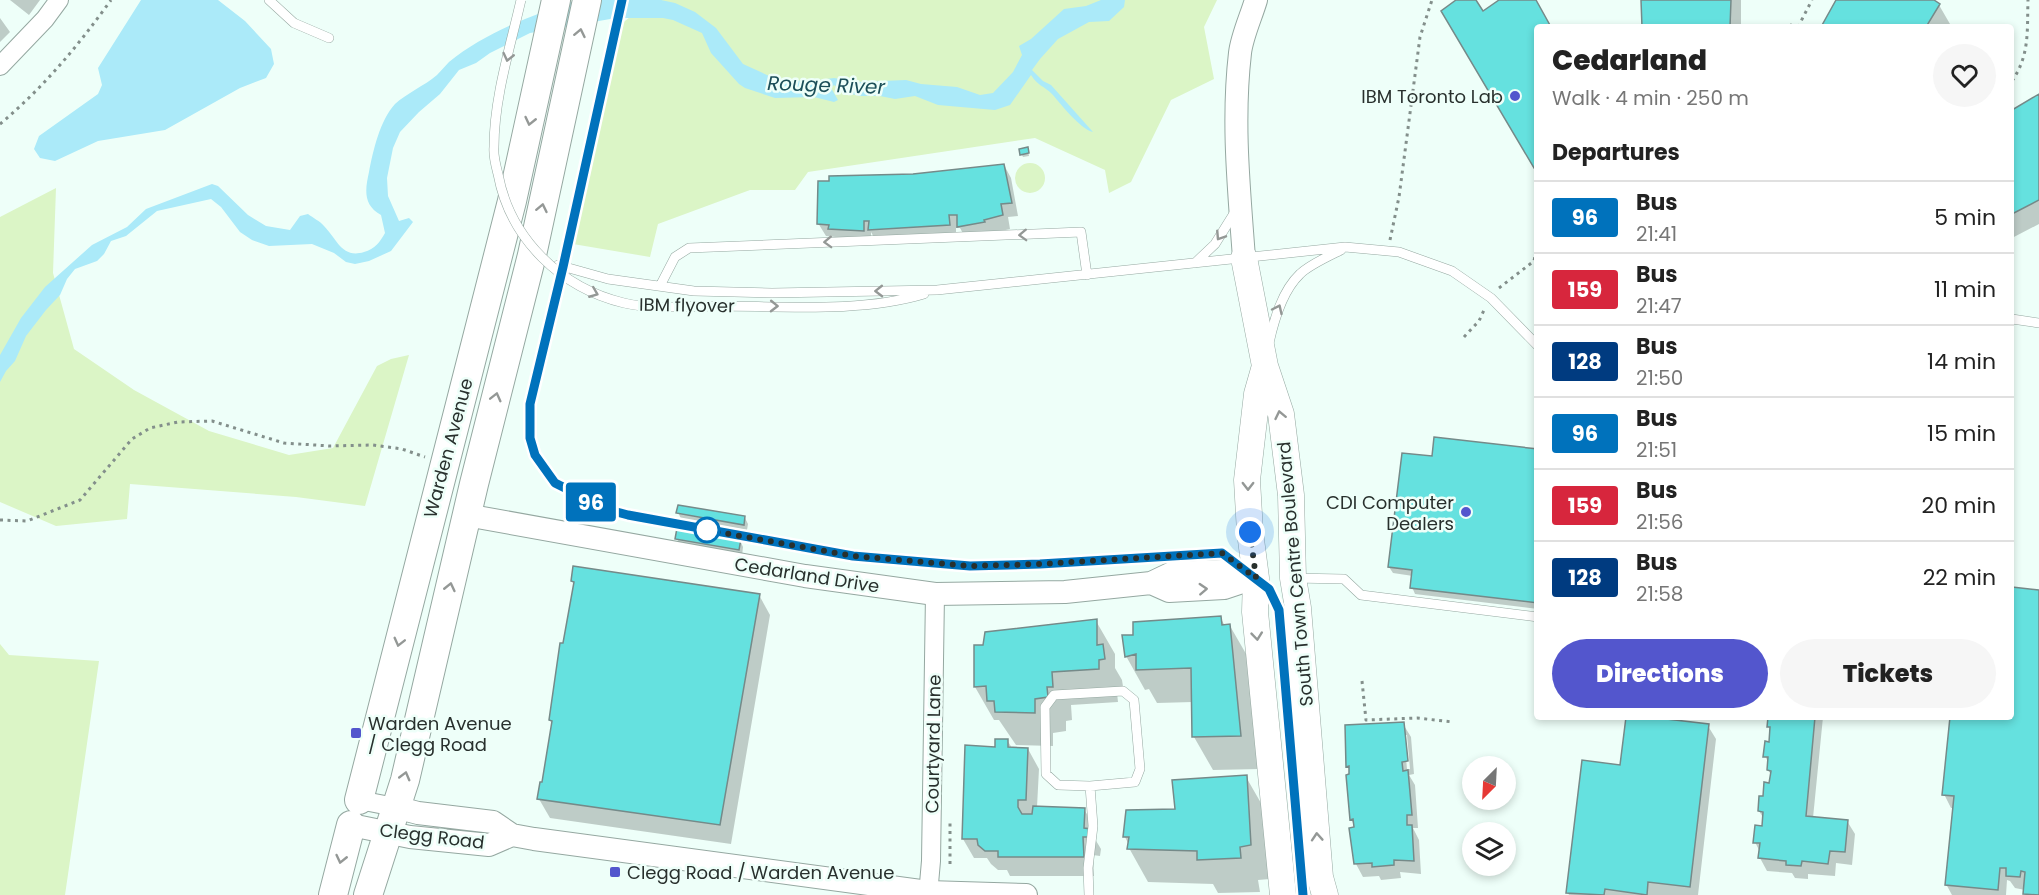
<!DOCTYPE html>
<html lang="en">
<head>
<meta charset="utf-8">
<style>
  body { margin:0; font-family:Poppins,sans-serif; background:#f6f6f6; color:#222; height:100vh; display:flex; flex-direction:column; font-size:22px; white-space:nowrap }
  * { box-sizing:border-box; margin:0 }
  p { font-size:20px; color:#767676 }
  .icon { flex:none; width:33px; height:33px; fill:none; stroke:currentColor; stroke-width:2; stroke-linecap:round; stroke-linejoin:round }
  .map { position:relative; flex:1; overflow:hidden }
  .details { position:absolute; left:1534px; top:24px; width:480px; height:696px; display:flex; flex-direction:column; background:#fff; border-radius:6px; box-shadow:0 3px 9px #0003 }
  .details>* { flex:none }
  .badge { padding:0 12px; border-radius:4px; font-size:21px; line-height:39px }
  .needle { width:39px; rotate:204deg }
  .fabs { position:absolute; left:1462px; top:756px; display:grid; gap:12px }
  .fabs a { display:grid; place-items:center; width:54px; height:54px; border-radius:50%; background:#fff; box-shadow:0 3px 9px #0003; font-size:30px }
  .you { position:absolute; width:30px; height:30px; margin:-15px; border:4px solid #fff; border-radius:50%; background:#1a73e8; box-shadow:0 0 0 9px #1a73e833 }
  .map>.badge { position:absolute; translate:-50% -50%; box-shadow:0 0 0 3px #fff }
  h2 { padding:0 18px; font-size:22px; line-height:54px }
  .round { display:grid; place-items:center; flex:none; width:63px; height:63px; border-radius:32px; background:#f6f6f6 }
  .overview { display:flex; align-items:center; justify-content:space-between; height:102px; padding:0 18px }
  h1 { font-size:28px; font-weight:800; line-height:45px }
  .button { display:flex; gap:12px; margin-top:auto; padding:12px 18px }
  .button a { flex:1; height:69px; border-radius:36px; background:#5356cd; color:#fff; font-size:24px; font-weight:800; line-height:69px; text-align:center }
  .button a+a { background:#f6f6f6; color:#222 }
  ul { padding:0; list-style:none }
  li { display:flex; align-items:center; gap:18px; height:72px; padding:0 18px; border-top:2px solid #e0e0e0 }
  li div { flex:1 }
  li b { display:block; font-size:22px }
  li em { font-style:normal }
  li .badge { min-width:66px; font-weight:700; text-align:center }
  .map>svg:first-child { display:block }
</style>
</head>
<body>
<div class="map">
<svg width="2039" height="895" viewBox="0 0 2039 895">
  <rect width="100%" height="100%" fill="#eefff9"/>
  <path fill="#dbf5c6" d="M 639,0 L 1217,0 L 1204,27 L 1214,79 L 1171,100 L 1131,182 L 1109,193 L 1105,170 L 1035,138 L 808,172 L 795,190 L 750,190 L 658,224 L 650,257 L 573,244 L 615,29 L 635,13 Z
    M1015 178a15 15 0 1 1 30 0a15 15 0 1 1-30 0Z
    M 56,188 L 53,273 L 74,349 L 134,390 L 209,431 L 289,455 L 333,448 L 377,366 L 391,359 L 409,355 L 365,506 L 296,497 L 130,484 L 127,519 L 56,526 L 0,502 L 0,217 Z
    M 0,644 L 9,655 L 99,661 L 65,895 L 0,895 Z"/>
  <path fill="#abeaf9" d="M 141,0 L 218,0 L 245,21 L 271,49 L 274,64 L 266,78 L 240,88 L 165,130 L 98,141 L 55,161 L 40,158 L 34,149 L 39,136 L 98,94 L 102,85 L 98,68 Z
    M 577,0 L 661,0 L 675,3 L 695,12 L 716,28 L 743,64 L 778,80 L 812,81 L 834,78 L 858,82 L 906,80 L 921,84 L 957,87 L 980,95 L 993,93 L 1013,72 L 1022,55 L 1019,46 L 1031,39 L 1064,9 L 1086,6 L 1101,0 L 1125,0 L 1124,7 L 1109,21 L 1089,22 L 1058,39 L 1040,59 L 1032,70 L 1043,81 L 1051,85 L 1093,132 C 1080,129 1061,104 1052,94 C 1044,86 1038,86 1031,75 L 1010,105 L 995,110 L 938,105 L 915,96 L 895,99 L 880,96 L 860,96 L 843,92 L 834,85 L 831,88 L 838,100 L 834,102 L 814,97 L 775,98 L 745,88 L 739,84 L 711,53 L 702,33 L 673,20 L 663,18 L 616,18 L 530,33 L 490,53 L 476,63 L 459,70 L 440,94 L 419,112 L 400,132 L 393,148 L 387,178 L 388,196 L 399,221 L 409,218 L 413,222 L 391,251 L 369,261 L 355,264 L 346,262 L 334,253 L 312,244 L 269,246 L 252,240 L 240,232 L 221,207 L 211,199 L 157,211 L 126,236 L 111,241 L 104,254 L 97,261 L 75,269 L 67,279 L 60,295 L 46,310 L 26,336 L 15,361 L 6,371 L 0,382 L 0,355 L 21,318 L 45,287 L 92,245 L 127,227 L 146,209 L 212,184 L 218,186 L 248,215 L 266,226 L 290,230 L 300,216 L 308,214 C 313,218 320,221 324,226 C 337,239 342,259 364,252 C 375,249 380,242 385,233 L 381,215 C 363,205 365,190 369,172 C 373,151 380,120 395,104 C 407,93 424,86 437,75 C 441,71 445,66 449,62 C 486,32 533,15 577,0 Z"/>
  <path fill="#0003" fill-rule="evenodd" d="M 10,0 L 40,0 L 29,15 Z
    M 1643,0 L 1741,0 L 1741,27 L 1644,27 Z
    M 1838,0 L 1931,0 L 1939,5 L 1950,24 L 1948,27 L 1823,27 Z
    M 0,18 L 10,32 L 0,42 Z
    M 2039,96 L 2039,224 L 2012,238 L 2012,112 Z
    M 1028,151 L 1029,156 L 1023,157 L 1022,155 Z
    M 1004,165 L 1011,178 L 1018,216 L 1008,217 L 1010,229 L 966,239 L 960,228 L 956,228 L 956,237 L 877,243 L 871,232 L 871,243 L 837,242 L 835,237 L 826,236 L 818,223 L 913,175 Z
    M 1538,451 L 1538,609 L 1415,594 L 1412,587 L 1413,576 L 1393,573 L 1389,567 L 1433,458 Z
    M 678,512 L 745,518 L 748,524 L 747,530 L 681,519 Z
    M 677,539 L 740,540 L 743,547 L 742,556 L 680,545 Z
    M 572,581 L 759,595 L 770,615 L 731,844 L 550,818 L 539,799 L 543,784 L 553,724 L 550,720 L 575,585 Z
    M 2012,588 L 2039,591 L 2039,895 L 2025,895 L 2025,890 L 2015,888 L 2010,881 L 2007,880 L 2006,895 L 1952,895 L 1946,884 L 1954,808 L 1951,808 L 1944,794 L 1951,717 L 2012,717 Z
    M 1220,617 L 1225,626 L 1230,626 L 1249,659 L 1260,769 L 1213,770 L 1194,737 L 1193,702 L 1157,703 L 1149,689 L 1145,690 L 1126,656 L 1134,636 Z
    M 1096,621 L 1115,654 L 1115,668 L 1122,680 L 1124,693 L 1117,693 L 1118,702 L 1071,705 L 1072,720 L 1066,721 L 1066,731 L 1053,733 L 1053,746 L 1016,745 L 999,720 L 994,720 L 975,687 L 984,647 Z
    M 1627,717 L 1708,726 L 1716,739 L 1698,895 L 1569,895 L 1568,893 L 1621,766 Z
    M 1770,717 L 1823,717 L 1813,818 L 1847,821 L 1855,834 L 1852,865 L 1836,863 L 1835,876 L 1808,874 L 1808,879 L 1795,878 L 1792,873 L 1767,871 L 1760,858 L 1760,852 L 1755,842 L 1763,827 L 1764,819 L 1759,811 L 1772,776 L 1768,770 L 1769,764 L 1765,756 L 1770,743 Z
    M 1403,724 L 1411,737 L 1414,774 L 1409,775 L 1415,785 L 1418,828 L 1413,828 L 1419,840 L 1421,874 L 1400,872 L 1401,878 L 1381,880 L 1379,876 L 1363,877 L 1356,864 L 1355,827 L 1351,819 L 1351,776 L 1348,766 ZM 1404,735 L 1407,735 L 1410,769 L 1407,769 Z
    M 1007,740 L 1012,748 L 1028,749 L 1039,769 L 1037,807 L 1084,809 L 1095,828 L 1095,839 L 1101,849 L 1100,856 L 1093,855 L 1094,876 L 1010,876 L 1007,870 L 998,870 L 991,864 L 987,858 L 974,858 L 963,839 L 997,748 Z
    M 1246,777 L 1265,810 L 1270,879 L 1258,880 L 1260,892 L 1218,893 L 1213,884 L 1148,882 L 1129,848 L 1129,845 L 1125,837 Z"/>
  <path fill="#65e1df" stroke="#758a89" stroke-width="1.5" d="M 1456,0 L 1476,0 L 1483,11 L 1499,0 L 1536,0 L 1551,27 L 1538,27 L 1538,165 L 1534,168 L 1441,11 Z
    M 1641,0 L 1731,0 L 1730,27 L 1642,27 Z
    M 1836,0 L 1934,0 L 1940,4 L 1926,27 L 1821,27 Z
    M 2039,94 L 2039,200 L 2012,214 L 2012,110 Z
    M 1028,147 L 1029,153 L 1020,155 L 1019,149 Z
    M 1004,164 L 1012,203 L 1001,204 L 1003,215 L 984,220 L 985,222 L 957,227 L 957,215 L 949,215 L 950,225 L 868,230 L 869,221 L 864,221 L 864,231 L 828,229 L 829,225 L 817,224 L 818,181 L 829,181 L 829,176 L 913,174 Z
    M 1434,437 L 1538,449 L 1538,603 L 1410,588 L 1412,570 L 1388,567 L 1402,453 L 1432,456 Z
    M 678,505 L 745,516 L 744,525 L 676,513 Z
    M 677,528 L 741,539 L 739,550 L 675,539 Z
    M 573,566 L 760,594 L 720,825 L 537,799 L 540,782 L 542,782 L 552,721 L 549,720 L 560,643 L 563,643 L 574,582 L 571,581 Z
    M 2012,587 L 2039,590 L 2039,895 L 2023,894 L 2025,872 L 2021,871 L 2020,877 L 2006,876 L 2006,868 L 2000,868 L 1998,890 L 1945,885 L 1954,796 L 1942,795 L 1950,717 L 2012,717 Z
    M 1221,616 L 1222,625 L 1230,624 L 1241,736 L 1192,737 L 1191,668 L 1136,670 L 1136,654 L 1125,657 L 1122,635 L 1133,635 L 1133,622 Z
    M 1097,619 L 1097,645 L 1103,644 L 1105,659 L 1099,660 L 1099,669 L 1052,672 L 1053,687 L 1047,687 L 1048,697 L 1035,699 L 1035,713 L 995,712 L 994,701 L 987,701 L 986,686 L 974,687 L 974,645 L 983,645 L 985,632 Z
    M 1626,717 L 1649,717 L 1709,724 L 1690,887 L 1648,882 L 1647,895 L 1605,889 L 1604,895 L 1566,893 L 1582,760 L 1620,765 Z
    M 1768,717 L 1815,717 L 1806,816 L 1848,820 L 1845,852 L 1830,851 L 1828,864 L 1802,861 L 1801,866 L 1786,865 L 1786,861 L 1758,858 L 1760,843 L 1753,843 L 1755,825 L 1762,826 L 1763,812 L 1758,811 L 1759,796 L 1763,796 L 1764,782 L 1769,783 L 1771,771 L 1767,770 L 1768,757 L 1763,757 L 1765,741 L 1769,742 L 1770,727 L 1767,727 Z
    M 1404,722 L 1408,761 L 1402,762 L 1403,771 L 1408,770 L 1412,815 L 1407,815 L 1407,825 L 1412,825 L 1414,861 L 1394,860 L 1394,865 L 1372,867 L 1372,863 L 1354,864 L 1349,828 L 1354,827 L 1353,819 L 1350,820 L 1346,775 L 1349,774 L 1349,766 L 1346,767 L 1345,725 Z
    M 995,739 L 1008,739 L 1008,747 L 1028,748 L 1026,800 L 1018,800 L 1018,807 L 1022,814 L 1032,814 L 1033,806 L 1085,808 L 1084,828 L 1091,829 L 1090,837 L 1083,837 L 1084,857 L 998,857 L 998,851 L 985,851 L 978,845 L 977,839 L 962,839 L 965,745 L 995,747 Z
    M 1247,775 L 1251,845 L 1240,847 L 1241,858 L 1197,860 L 1197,851 L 1127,849 L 1129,837 L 1123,837 L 1126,810 L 1175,809 L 1172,780 Z"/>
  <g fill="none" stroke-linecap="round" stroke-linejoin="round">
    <g stroke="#95a8a1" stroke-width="10">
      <path id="service" d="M 269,0 L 294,23 L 329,38
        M 622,0 L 563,267 L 530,404 L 529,438 L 535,455 L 555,483 L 609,510 L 628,515 L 853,556 L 970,566 L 1040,564 L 1222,553 L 1244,569
        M 1195,263 L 1215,244 L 1235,212
        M 558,265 L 608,279 L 694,291 L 772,293 L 937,290 L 1345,247 L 1399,252 L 1452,271 L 1491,298 L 1538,346
        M 660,286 L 675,257 L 689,248 L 1081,232 L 1087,275
        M 715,306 C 782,306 861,313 924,294
        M 2012,319 L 2039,323
        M 1269,343 C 1274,320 1282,291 1300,274 C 1309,265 1329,256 1341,250
        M 1293,578 L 1344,579 L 1361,595 L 1538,617
        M 1259,581 L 1269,589 L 1279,610 L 1303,895
        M 1123,691 L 1134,700 L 1140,769 L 1135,782 L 1090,786 L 1058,785 L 1046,774 L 1045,707 L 1054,695 Z
        M 1089,895 L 1088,868 L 1093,826 L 1090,786"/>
    </g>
    <g stroke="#95a8a1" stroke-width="20">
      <path id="minor" d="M 0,66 L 45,19 L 59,0
        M 359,800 L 395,807
        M 928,895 L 931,861 L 935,594"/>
    </g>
    <g stroke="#95a8a1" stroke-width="24">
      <path id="tertiary" d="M 1244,258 C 1239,189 1232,122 1240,53 C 1242,36 1251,17 1256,0
        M 466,515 L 805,576 L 935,594 L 1065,592 L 1151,583 L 1172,573 L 1223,571 L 1256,578
        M 1151,583 L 1169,591 L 1224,588 L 1254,578
        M 395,807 L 418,813 L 493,822 L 512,835 L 534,839 L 928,892 L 1026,895
        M 351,825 L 410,837 L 489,845 L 512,835"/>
    </g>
    <g stroke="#95a8a1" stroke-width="27">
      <path id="secondary" d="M 1244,258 L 1265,366 L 1281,414 L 1291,495 L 1293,578 L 1298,608 L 1320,877 L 1325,895
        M 1265,366 L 1257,394 L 1247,480 L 1250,532 L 1256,578 L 1255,612 L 1283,895"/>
    </g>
    <g stroke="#95a8a1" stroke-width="30">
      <path id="primary" d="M 359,800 L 512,201 L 556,0
        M 333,895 L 351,825
        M 368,895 L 405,780 L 474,484 L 532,255 L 587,0"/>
    </g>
    <path stroke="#838f8b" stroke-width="3" stroke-dasharray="3 4.5" stroke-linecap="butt" d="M 1790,27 L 1791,25 L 1795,27
      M 1798,27 L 1812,0
      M 2012,81 C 2030,55 2027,30 2028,0
      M 0,124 C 45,86 77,47 111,0
      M 1390,240 L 1399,197 L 1420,37 L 1432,0
      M 1499,288 L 1534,261 L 1538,241
      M 1464,337 L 1479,321 L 1485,308
      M 0,520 L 27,521 L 80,500 L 132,439 L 150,428 L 178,422 L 212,421 L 284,443 L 330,446 L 373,445 L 402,449 L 425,457
      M 1362,681 L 1366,720 L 1417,718 L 1453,722
      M 950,864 L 950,823"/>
    <use href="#service" stroke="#fff" stroke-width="9"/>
    <use href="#minor" stroke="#fff" stroke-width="18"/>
    <use href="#tertiary" stroke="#fff" stroke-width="22"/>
    <use href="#secondary" stroke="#fff" stroke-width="26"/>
    <use href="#primary" stroke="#fff" stroke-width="28"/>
    <g stroke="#95a8a1" stroke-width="10" stroke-linecap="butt">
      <path id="service-bridge" d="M 521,0 C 510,48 494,98 494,147 C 493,156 496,166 498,174 C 510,239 561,288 624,303 C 653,310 686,306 715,306"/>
    </g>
    <use href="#service-bridge" stroke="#fff" stroke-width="9"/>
  </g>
  <defs><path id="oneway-chevron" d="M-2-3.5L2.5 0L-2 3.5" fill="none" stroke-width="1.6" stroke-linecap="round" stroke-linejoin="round" transform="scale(1.5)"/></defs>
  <g stroke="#949896">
    <use href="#oneway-chevron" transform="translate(580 33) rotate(-78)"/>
    <use href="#oneway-chevron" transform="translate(508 57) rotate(103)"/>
    <use href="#oneway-chevron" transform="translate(530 121) rotate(103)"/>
    <use href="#oneway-chevron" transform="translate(542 208) rotate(-78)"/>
    <use href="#oneway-chevron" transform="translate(1023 235) rotate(178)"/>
    <use href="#oneway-chevron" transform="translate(1220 236) rotate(123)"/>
    <use href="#oneway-chevron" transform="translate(828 242) rotate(178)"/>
    <use href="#oneway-chevron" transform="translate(879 291) rotate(179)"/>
    <use href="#oneway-chevron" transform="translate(594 293) rotate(22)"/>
    <use href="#oneway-chevron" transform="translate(774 306) rotate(1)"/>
    <use href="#oneway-chevron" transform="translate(1278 309) rotate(-65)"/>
    <use href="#oneway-chevron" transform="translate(496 397) rotate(-76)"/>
    <use href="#oneway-chevron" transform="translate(1280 415) rotate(-102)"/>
    <use href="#oneway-chevron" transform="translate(1248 486) rotate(90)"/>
    <use href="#oneway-chevron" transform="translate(450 587) rotate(-77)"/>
    <use href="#oneway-chevron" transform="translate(1203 589) rotate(-3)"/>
    <use href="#oneway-chevron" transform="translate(1257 636) rotate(84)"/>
    <use href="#oneway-chevron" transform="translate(399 642) rotate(104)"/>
    <use href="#oneway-chevron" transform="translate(405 776) rotate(-75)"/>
    <use href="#oneway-chevron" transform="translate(1317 837) rotate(-94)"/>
    <use href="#oneway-chevron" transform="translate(341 859) rotate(103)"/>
  </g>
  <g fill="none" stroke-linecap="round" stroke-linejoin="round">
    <g stroke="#fff" stroke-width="14">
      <path id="line" d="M 622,0 L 563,267 L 530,404 L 530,438 L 535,455 L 555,483 L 609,510 L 628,515 L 853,556 L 970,566 L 1040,564 L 1222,553 L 1269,589 L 1279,610 L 1303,895"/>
    </g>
    <use href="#line" stroke="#0072bc" stroke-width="9"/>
    <path stroke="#28302d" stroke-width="6" stroke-dasharray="0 10.8" d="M 707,530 L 853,556 L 970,566 L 1040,564 L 1222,553 L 1256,578 L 1250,532"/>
  </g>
  <g fill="#5356cd" stroke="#eefff9" stroke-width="2">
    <circle cx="1515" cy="96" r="6"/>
    <circle cx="1466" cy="512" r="6"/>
    <rect x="350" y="727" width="12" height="12" rx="3"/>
    <rect x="609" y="866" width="12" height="12" rx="3"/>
  </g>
  <circle fill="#fff" stroke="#0072bc" stroke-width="3" cx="707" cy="530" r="12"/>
  <g text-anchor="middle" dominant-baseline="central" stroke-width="5" stroke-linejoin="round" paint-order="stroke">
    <g font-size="18" fill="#28302d" stroke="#eefff9" text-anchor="end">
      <text x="1503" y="96">IBM Toronto Lab</text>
      <text x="1454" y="502">CDI Computer<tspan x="1454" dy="21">Dealers</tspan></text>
      <text x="368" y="723" text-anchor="start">Warden Avenue<tspan x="368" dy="21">/ Clegg Road</tspan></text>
      <text x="627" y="872" text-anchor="start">Clegg Road / Warden Avenue</text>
    </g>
    <g font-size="18" fill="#28302d" stroke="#eefff9">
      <text transform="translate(687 305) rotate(1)">IBM flyover</text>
      <text transform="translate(448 448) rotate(-75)">Warden Avenue</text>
      <text transform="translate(1295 574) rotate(-95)">South Town Centre Boulevard</text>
      <text transform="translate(807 575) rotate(9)">Cedarland Drive</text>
      <text transform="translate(933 744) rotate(-89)">Courtyard Lane</text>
      <text transform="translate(432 836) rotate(7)">Clegg Road</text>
    </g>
    <g font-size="20" font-style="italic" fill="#1c4f59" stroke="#eefff9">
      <text transform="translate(826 85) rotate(2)">Rouge River</text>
    </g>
  </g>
</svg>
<div class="fabs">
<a><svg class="needle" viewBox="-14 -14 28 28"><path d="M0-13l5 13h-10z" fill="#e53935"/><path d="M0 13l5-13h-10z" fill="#767676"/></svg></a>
<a><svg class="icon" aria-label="layers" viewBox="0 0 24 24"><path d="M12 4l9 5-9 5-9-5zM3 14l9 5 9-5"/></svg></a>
</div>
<div class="you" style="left:1250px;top:532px"></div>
<b class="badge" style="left:591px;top:502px;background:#0072bc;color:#fff">96</b>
<section class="details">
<div class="overview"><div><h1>Cedarland</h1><p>Walk · 4 min · 250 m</p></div><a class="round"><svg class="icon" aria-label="heart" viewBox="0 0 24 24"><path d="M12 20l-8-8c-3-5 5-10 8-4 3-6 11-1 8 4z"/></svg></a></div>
<h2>Departures</h2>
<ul>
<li><span class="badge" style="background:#0072bc;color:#fff">96</span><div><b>Bus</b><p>21:41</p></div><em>5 min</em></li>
<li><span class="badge" style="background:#d7263d;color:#fff">159</span><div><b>Bus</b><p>21:47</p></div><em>11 min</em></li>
<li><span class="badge" style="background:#003b80;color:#fff">128</span><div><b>Bus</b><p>21:50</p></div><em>14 min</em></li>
<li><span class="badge" style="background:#0072bc;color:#fff">96</span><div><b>Bus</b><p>21:51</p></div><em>15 min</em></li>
<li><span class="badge" style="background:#d7263d;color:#fff">159</span><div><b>Bus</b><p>21:56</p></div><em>20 min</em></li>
<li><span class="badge" style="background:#003b80;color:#fff">128</span><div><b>Bus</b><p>21:58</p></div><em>22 min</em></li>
</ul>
<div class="button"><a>Directions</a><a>Tickets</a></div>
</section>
</div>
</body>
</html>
